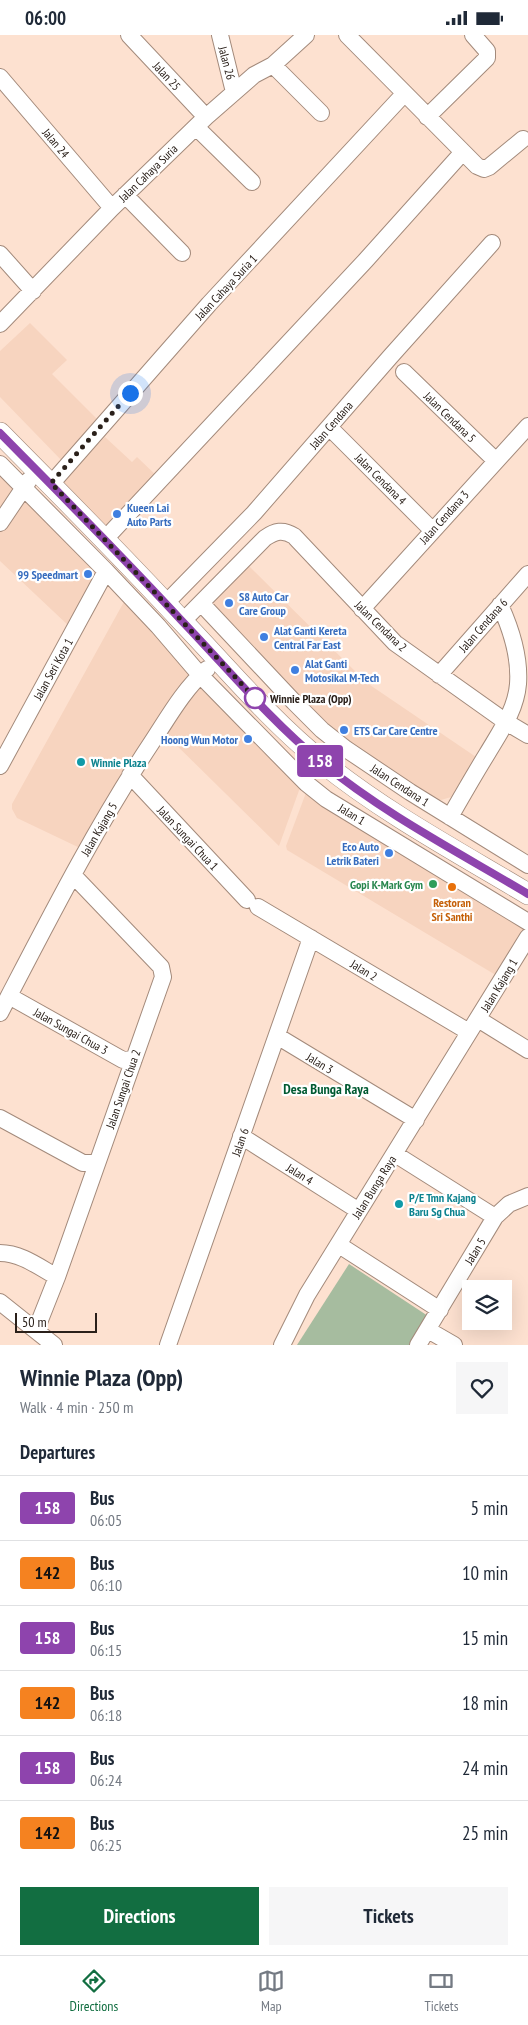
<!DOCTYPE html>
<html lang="en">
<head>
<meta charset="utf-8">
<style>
  body { margin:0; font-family:"PT Sans Narrow",sans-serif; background:#f6f6f7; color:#1f2937; height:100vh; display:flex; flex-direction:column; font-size:19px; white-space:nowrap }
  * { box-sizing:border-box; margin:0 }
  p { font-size:16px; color:#747a83 }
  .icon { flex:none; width:28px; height:28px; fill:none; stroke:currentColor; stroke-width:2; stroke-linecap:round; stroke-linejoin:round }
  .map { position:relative; height:1310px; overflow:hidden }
  .drawer { display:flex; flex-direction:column; background:#fff; flex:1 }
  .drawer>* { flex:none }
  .badge { padding:0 10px; border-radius:4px; font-size:18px; line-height:32px }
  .buttons { position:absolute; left:462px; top:1245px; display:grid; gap:10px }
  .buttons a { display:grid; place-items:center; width:50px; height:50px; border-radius:0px; background:#fff; box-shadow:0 5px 20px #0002; font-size:25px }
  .scale { position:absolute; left:15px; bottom:12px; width:82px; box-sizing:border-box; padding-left:5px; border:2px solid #2a201a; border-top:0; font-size:14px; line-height:18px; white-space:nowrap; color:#2a201a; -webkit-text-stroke:4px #fff; paint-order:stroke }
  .you { position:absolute; width:25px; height:25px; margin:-12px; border:4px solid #fff; border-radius:50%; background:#1a73e8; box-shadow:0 0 0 8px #1a73e833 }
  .map>.badge { position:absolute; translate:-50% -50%; box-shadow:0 0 0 2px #fff }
  h2 { padding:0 20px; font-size:19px; line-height:45px }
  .round { display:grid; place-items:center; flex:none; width:52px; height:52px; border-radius:0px; background:#f6f6f7 }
  .head { display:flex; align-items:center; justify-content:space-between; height:85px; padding:0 20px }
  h1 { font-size:24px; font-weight:700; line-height:38px }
  .cta { display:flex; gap:10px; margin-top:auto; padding:10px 20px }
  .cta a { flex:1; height:58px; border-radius:0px; background:#126e41; color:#fff; font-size:20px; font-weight:700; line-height:58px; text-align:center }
  .cta a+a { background:#f6f6f7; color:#1f2937 }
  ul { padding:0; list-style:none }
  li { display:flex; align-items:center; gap:15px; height:65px; padding:0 20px; border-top:1px solid #e0e1e3 }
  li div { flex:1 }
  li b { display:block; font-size:19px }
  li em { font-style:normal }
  li .badge { min-width:55px; font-weight:700; text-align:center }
  .status { display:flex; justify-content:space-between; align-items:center; height:35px; padding:0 25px; background:#fff; direction:ltr }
  .status svg { height:14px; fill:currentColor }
  .dock { display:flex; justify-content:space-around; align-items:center; height:70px; border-top:1px solid #e0e1e3; background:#fff; font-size:14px; color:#747a83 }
  .dock a { display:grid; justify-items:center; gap:2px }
  .dock .current { color:#126e41 }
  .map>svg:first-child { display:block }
</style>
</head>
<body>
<div class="status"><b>06:00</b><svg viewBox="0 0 49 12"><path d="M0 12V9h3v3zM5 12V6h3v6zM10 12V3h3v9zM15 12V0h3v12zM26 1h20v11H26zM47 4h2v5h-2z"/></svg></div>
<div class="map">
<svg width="528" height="1310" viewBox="0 0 528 1310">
  <rect width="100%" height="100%" fill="#fde1d0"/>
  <path fill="#f7d4bf" d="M 30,288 L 67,325 L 52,339 L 100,387 L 64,428 L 0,362 L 0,316 Z
    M 105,402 L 132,427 L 137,422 L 160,444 L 110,496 L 61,446 Z
    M 0,440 L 15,454 L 0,476 Z
    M 25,461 L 101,537 L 71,593 L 0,526 L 0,495 Z
    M 246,528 L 367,648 L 479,724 L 458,760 L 434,767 L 321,688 L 207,568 Z
    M 125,565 L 192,640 L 82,814 L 17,783 L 12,774 L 12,769 Z
    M 202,649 L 301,750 L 279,811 L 163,697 Z
    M 307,755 L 528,891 L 499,942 L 287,815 L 286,811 Z"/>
  <path fill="#a6bc9f" d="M 349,1229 L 428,1281 L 409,1310 L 297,1310 Z"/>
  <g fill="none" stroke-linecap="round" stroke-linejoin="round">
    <g stroke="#a38a7b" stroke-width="18">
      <path id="minor" d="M 129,0 L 206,82
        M 220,0 L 234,57
        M 347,0 L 477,131 L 484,134 L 489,132 L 523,104
        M 273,30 L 321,78
        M 0,42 L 112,173
        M 427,82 L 487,23 L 487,16 L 473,0
        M 196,92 L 252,147
        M 125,160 L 182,218
        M 0,219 L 33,256
        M 0,289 L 112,173 L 206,82 L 254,40 L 273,30 L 306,0
        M 404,337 L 496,426
        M 329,392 L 432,495
        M 0,429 L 106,536 L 158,591 L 200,640 L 306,748 L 326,764 L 528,887
        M 51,449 L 209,269 L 404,59
        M 0,488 L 29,445
        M 105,504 L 366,225 L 462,118
        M 166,568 L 254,478 L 390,322 L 492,208
        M 201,568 L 294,667 L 322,695 L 346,714 L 410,757 L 528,830
        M 362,574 L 528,391
        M 183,586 L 265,503 C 275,496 283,494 294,501 L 395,608 L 506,687 L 528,700
        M 439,640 L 528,539
        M 0,731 L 106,536
        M 130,740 L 247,865
        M 450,782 C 462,761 474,740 487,719 C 500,697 516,675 518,649 C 520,622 511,594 500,570
        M 258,872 L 469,997
        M 9,961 L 123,1025 L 134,1024
        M 0,978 C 48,886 95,793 152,707 C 169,681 184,654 207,634
        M 478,984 L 528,1015
        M 277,1001 L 416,1085
        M 0,1083 L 83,1128 L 97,1128
        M 241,1101 L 359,1176
        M 395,1119 L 495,1182
        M 339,1210 L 440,1275
        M 0,1218 C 21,1218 39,1232 57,1242
        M 0,1267 L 54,1310
        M 36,1295 L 57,1242 L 163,942 L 161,932 L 73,840
        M 428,1295 L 454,1310
        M 168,1310 L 311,903
        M 282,1310 L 307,1260 L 528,902
        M 418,1310 L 495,1182 L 509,1169 L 528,1161"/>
    </g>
    <g stroke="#a38a7b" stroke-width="22">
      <path id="major" d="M 0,398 C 61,460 122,521 181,585 C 227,633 270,685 322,727 C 385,778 458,817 528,859"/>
    </g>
    <use href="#minor" stroke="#fff" stroke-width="16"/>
    <use href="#major" stroke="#fff" stroke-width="21"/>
  </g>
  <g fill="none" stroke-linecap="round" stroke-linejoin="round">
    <g stroke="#fff" stroke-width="11">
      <path id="line" d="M 0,398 C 61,460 122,521 181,585 C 227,633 270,685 321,727 C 384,779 458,817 528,859"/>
    </g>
    <use href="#line" stroke="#8e44ad" stroke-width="8"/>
    <path stroke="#2a201a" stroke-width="5" stroke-dasharray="0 9" d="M 130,358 L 51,448 L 255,663"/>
  </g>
  <g fill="#3f7fe0" stroke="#fff" stroke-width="2">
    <circle cx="117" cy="479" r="5"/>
    <circle cx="88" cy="539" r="5"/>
    <circle cx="229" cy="568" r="5"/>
    <circle cx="264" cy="602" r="5"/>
    <circle cx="295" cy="635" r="5"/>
    <circle cx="344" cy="695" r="5"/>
    <circle cx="248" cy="704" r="5"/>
    <circle cx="389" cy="818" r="5"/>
  </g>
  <circle fill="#fff" stroke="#8e44ad" stroke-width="2.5" cx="255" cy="663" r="10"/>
  <g fill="#0f9aa8" stroke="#fff" stroke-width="2">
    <circle cx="81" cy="727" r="5"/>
    <circle cx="399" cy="1169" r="5"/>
  </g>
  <circle fill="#2e9e5b" stroke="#fff" stroke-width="2" cx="433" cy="849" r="5"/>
  <circle fill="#e8710a" stroke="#fff" stroke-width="2" cx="452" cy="852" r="5"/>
  <g text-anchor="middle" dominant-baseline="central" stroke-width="4.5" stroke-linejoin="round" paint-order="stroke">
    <g font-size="12" fill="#2a201a" stroke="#fff">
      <text transform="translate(227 28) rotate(75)">Jalan 26</text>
      <text transform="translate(167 41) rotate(47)">Jalan 25</text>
      <text transform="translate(56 108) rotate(50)">Jalan 24</text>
      <text transform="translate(148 138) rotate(-44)">Jalan Cahaya Suria</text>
      <text transform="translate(226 252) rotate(-47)">Jalan Cahaya Suria 1</text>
      <text transform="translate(450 382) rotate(44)">Jalan Cendana 5</text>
      <text transform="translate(331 390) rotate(-49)">Jalan Cendana</text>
      <text transform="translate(381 444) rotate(45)">Jalan Cendana 4</text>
      <text transform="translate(444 482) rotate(-48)">Jalan Cendana 3</text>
      <text transform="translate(483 590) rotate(-49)">Jalan Cendana 6</text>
      <text transform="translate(381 591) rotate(44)">Jalan Cendana 2</text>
      <text transform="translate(53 634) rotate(-61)">Jalan Seri Kota 1</text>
      <text transform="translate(400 750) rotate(33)">Jalan Cendana 1</text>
      <text transform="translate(352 779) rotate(31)">Jalan 1</text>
      <text transform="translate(99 794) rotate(-60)">Jalan Kajang 5</text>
      <text transform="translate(188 803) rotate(47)">Jalan Sungai Chua 1</text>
      <text transform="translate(364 935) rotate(31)">Jalan 2</text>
      <text transform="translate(499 950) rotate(-59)">Jalan Kajang 1</text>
      <text transform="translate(71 996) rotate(29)">Jalan Sungai Chua 3</text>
      <text transform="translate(320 1028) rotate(31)">Jalan 3</text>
      <text transform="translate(123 1054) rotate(-71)">Jalan Sungai Chua 2</text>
      <text transform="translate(240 1107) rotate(-71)">Jalan 6</text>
      <text transform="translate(300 1139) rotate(32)">Jalan 4</text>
      <text transform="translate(374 1152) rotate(-58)">Jalan Bunga Raya</text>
      <text transform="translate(475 1216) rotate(-59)">Jalan 5</text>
    </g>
    <g font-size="12" font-weight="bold" fill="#366cbe" stroke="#fff" text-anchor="start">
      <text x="127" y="472">Kueen Lai<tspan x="127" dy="14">Auto Parts</tspan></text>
      <text x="78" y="539" text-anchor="end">99 Speedmart</text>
      <text x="239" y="561">S8 Auto Car<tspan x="239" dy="14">Care Group</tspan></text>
      <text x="274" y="595">Alat Ganti Kereta<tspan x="274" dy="14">Central Far East</tspan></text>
      <text x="305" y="628">Alat Ganti<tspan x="305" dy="14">Motosikal M-Tech</tspan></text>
      <text x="354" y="695">ETS Car Care Centre</text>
      <text x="238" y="704" text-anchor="end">Hoong Wun Motor</text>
      <text x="379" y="811" text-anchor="end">Eco Auto<tspan x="379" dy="14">Letrik Bateri</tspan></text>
    </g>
    <g font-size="12" font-weight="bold" fill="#2a201a" stroke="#fff" text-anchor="start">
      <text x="270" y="663">Winnie Plaza (Opp)</text>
    </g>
    <g font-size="12" font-weight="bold" fill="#0d838f" stroke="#fff" text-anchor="start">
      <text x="91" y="727">Winnie Plaza</text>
      <text x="409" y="1162">P/E Tmn Kajang<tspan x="409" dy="14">Baru Sg Chua</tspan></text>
    </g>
    <g font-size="12" font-weight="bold" fill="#27864d" stroke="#fff" text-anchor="end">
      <text x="423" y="849">Gopi K-Mark Gym</text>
    </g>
    <g font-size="12" font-weight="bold" fill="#c56008" stroke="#fff">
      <text x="452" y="867">Restoran<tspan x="452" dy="14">Sri Santhi</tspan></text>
    </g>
    <g font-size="14" font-weight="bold" fill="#005a32" stroke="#fff">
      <text x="326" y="1054">Desa Bunga Raya</text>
    </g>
  </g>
</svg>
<div class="buttons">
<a><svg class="icon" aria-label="layers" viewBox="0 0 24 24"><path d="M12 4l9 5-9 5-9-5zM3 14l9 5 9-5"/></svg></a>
</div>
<div class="scale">50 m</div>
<div class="you" style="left:130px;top:358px"></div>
<b class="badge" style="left:320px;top:726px;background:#8e44ad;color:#fff">158</b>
</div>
<section class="drawer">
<div class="head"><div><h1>Winnie Plaza (Opp)</h1><p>Walk · 4 min · 250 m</p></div><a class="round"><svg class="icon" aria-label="heart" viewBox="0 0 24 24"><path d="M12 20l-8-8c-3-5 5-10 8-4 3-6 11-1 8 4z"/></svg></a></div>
<h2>Departures</h2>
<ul>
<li><span class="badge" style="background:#8e44ad;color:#fff">158</span><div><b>Bus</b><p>06:05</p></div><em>5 min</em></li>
<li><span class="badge" style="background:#f58220;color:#111">142</span><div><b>Bus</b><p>06:10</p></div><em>10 min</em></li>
<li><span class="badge" style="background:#8e44ad;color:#fff">158</span><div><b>Bus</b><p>06:15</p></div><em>15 min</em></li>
<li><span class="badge" style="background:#f58220;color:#111">142</span><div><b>Bus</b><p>06:18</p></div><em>18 min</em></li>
<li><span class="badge" style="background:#8e44ad;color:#fff">158</span><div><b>Bus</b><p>06:24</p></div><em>24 min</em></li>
<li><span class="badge" style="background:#f58220;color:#111">142</span><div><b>Bus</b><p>06:25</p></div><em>25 min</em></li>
</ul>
<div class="cta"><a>Directions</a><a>Tickets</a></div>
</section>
<nav class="dock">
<a class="current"><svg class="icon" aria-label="directions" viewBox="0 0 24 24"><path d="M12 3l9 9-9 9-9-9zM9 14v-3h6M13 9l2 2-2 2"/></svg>Directions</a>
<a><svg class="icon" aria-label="map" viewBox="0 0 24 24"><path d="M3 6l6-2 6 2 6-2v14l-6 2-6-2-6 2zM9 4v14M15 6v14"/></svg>Map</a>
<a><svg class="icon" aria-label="tickets" viewBox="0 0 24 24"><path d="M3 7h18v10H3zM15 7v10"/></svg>Tickets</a>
</nav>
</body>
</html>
